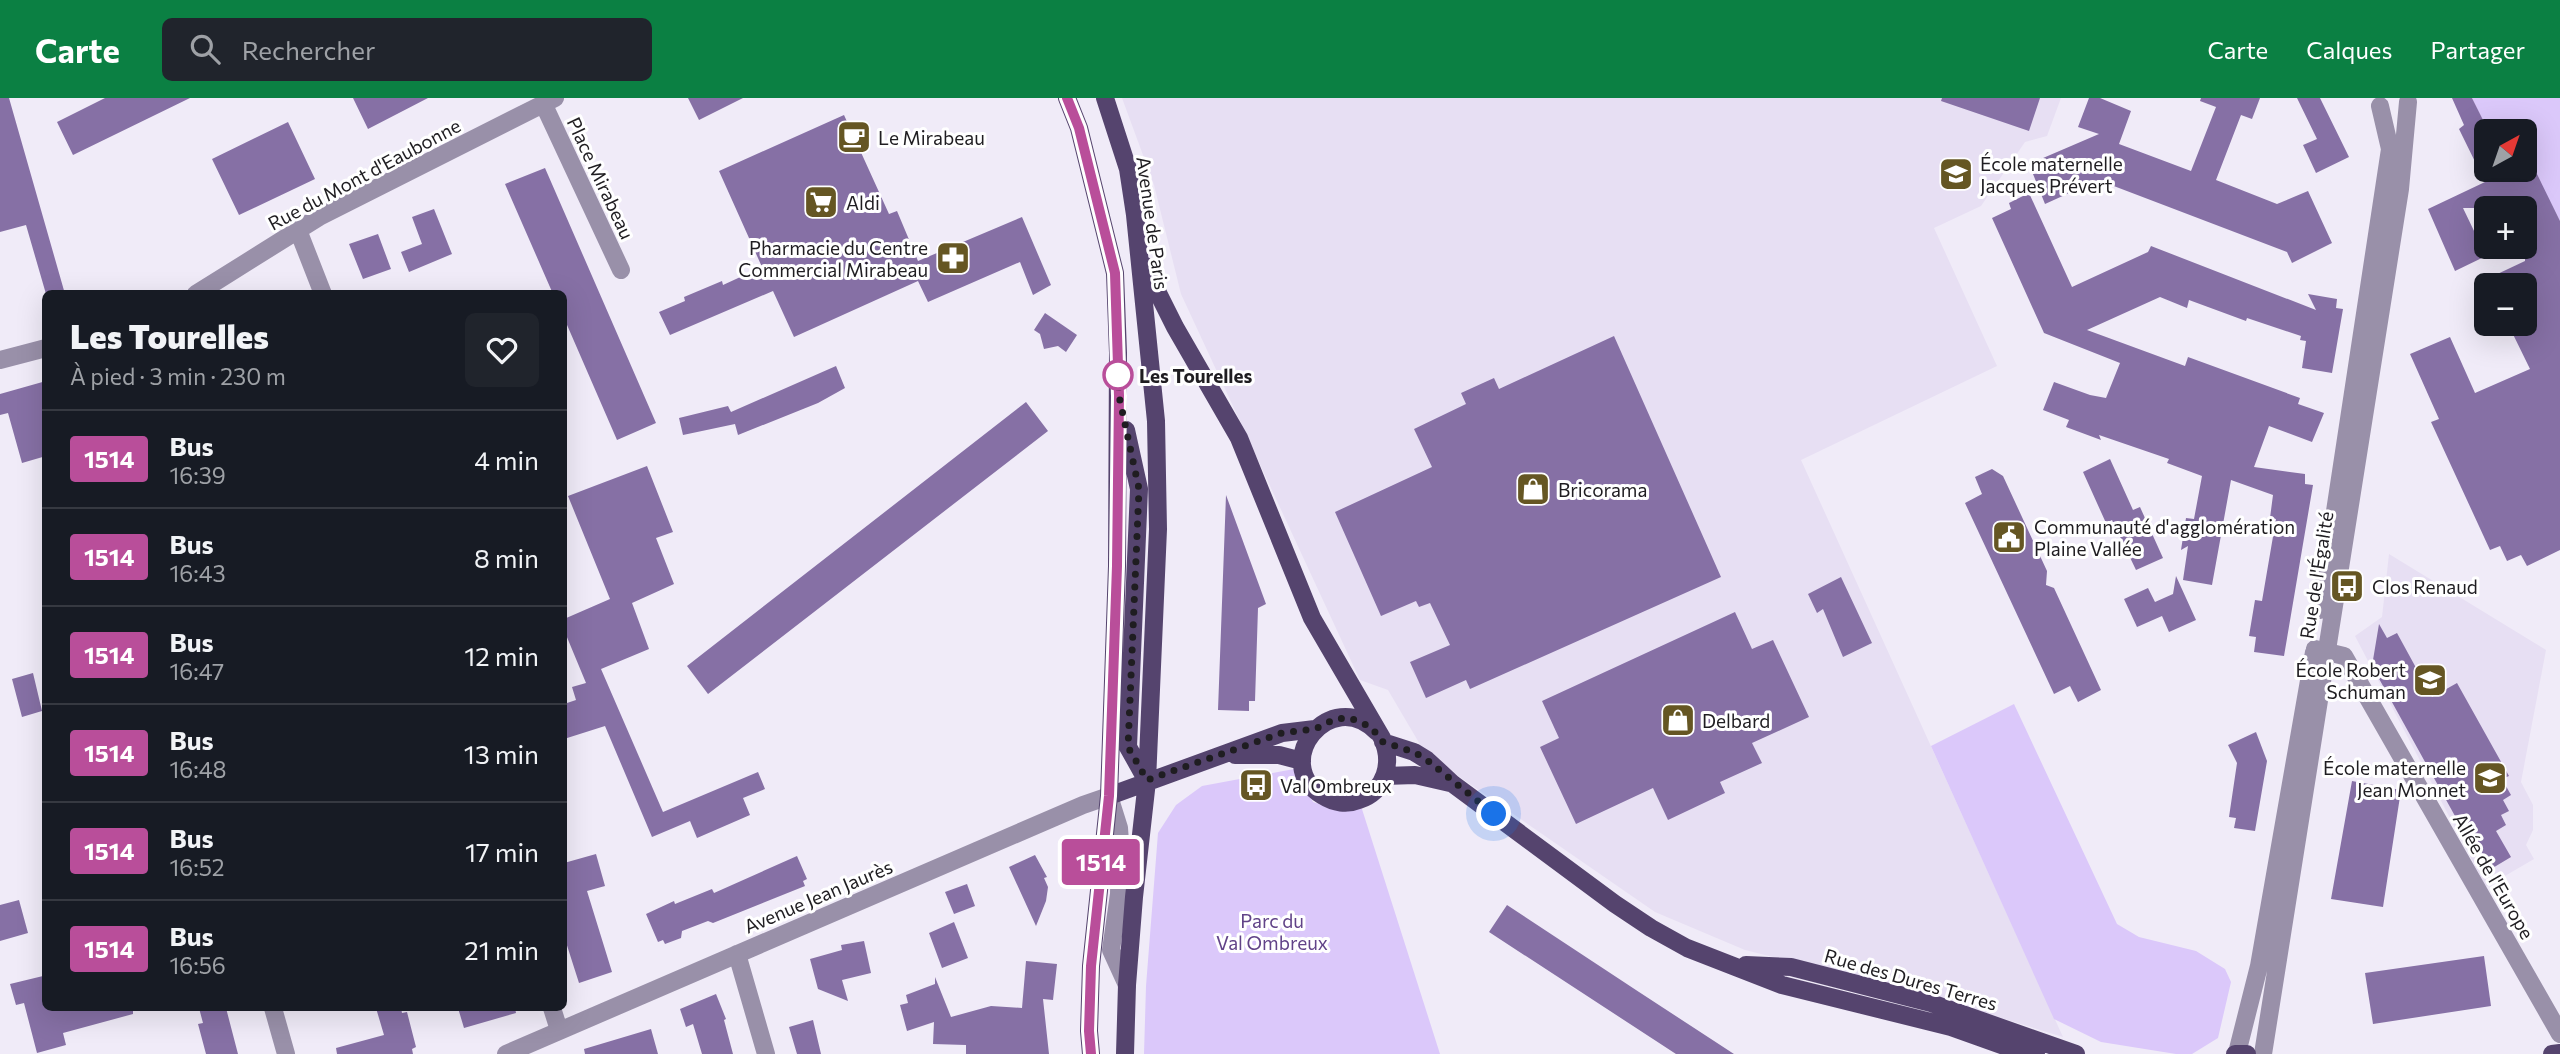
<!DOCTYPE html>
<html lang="fr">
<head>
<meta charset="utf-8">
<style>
  body { margin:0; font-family:Commissioner,sans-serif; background:#20242c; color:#f1f3f6; height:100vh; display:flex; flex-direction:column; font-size:26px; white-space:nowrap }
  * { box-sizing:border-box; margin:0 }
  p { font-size:23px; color:#9ea1a6 }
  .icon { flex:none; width:38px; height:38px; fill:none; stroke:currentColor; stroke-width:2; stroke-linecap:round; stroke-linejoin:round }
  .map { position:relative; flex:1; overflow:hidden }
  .side { position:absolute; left:42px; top:192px; width:525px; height:721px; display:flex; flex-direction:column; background:#171b24; border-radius:10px; box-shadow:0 7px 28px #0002 }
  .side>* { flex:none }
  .badge { padding:0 14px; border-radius:5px; font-size:24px; line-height:46px }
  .needle { width:46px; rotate:40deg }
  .buttons { position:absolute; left:2474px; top:21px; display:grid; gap:14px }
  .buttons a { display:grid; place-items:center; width:63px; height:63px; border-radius:10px; background:#171b24; box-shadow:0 7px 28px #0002; font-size:35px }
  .you { position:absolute; width:35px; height:35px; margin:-18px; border:5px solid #fff; border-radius:50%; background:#1a73e8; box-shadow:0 0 0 10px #1a73e833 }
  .map>.badge { position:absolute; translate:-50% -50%; box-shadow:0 0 0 4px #fff }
  .round { display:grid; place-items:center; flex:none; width:74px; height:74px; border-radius:10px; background:#20242c }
  .overview { display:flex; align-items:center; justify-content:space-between; height:119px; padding:0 28px }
  h1 { font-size:33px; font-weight:800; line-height:52px }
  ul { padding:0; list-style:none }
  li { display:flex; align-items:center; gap:21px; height:98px; padding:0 28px; border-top:2px solid #363941 }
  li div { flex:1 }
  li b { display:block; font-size:26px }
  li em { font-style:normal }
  li .badge { min-width:77px; font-weight:700; text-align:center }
  header { display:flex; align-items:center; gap:42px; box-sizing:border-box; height:98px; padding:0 35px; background:#0b8043; color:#fff }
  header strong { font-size:33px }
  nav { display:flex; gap:38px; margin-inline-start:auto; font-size:24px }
  .search { width:490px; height:63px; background:#20242c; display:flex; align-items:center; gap:18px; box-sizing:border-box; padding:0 24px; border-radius:10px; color:#9ea1a6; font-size:26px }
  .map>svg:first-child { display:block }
</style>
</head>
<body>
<header>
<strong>Carte</strong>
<div class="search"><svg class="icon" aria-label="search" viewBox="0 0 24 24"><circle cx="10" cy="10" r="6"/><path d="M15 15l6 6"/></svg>Rechercher</div>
<nav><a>Carte</a><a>Calques</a><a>Partager</a></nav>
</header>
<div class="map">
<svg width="2560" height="956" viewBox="0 0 2560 956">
  <rect width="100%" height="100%" fill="#f0ebf8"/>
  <path fill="#e7dff3" d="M 1122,0 L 2061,0 L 2047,38 L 2025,44 L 1981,108 L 1934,130 L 1997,268 L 1801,362 L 2063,939 L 1943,902 L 1745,852 L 1655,814 L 1425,655 L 1388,592 L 1360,582 L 1181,196 L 1154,87 Z
    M 2389,456 L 2546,552 L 2521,684 L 2533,707 L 2533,732 L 2526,747 L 2534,761 L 2486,789 L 2355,538 L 2382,519 Z"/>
  <path fill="#dbc8fa" d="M 2472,0 L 2560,0 L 2560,123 L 2525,55 L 2525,33 L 2488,33 Z
    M 2014,606 L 2117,826 L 2139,839 L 2196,853 L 2225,871 L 2231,884 L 2218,940 L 2192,956 L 2176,956 L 2101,944 L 2054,921 L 1931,648 Z
    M 1294,671 L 1313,704 L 1339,713 L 1361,708 L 1440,956 L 1144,956 L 1146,888 L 1158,735 L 1176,707 L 1202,688 Z"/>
  <path fill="#8670a5" d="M 0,0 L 9,0 L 65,196 L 46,196 L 26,127 L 0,134 Z
    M 105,0 L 190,0 L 73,57 L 57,24 Z
    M 353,0 L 428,0 L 368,31 Z
    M 688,0 L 743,0 L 699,22 Z
    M 1942,0 L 2040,0 L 2029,33 L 1941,3 Z
    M 2089,0 L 2100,0 L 2131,13 L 2119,46 L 2191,73 L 2216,9 L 2200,3 L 2201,0 L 2260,0 L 2252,21 L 2241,17 L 2216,82 L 2277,106 L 2308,93 L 2332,145 L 2292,165 L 2287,154 L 2098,82 L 2045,106 L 2029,66 L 2099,36 L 2078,29 Z
    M 2297,0 L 2320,0 L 2349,59 L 2316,75 L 2303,47 L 2317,41 Z
    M 2452,0 L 2472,0 L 2487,30 L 2487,72 L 2535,72 L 2560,123 L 2560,452 L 2527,468 L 2521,457 L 2507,463 L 2500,448 L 2490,452 L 2431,324 L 2439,321 L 2410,256 L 2450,239 L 2475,295 L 2530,271 L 2508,226 L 2525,226 L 2525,187 L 2474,187 L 2525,163 L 2525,110 L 2463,110 L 2486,158 L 2455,173 L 2428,111 L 2485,84 L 2459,31 L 2464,27 Z
    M 844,17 L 889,116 L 897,113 L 918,163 L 1022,119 L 1051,187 L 1033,197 L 1020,164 L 928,204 L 918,183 L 794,239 L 773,193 L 670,237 L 659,214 L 685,203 L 684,199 L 722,183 L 723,187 L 762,169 L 719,73 Z
    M 288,24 L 315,81 L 239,117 L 212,61 Z
    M 545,70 L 656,325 L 617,342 L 564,220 L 564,196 L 553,196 L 505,86 Z
    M 2029,95 L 2072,189 L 2148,154 L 2151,148 L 2316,212 L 2308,196 L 2337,201 L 2336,210 L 2343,211 L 2332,275 L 2302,270 L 2306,243 L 2300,242 L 2301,238 L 2247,220 L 2246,223 L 2189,202 L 2187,210 L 2160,199 L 2087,232 L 2185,268 L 2188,259 L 2300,300 L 2298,306 L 2324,315 L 2312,344 L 2269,328 L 2254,369 L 2305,376 L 2305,386 L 2313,387 L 2284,558 L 2254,554 L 2256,539 L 2249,538 L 2255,502 L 2262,503 L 2276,421 L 2270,420 L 2273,397 L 2231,382 L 2212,487 L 2183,482 L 2188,448 L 2181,452 L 2186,420 L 2194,421 L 2202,378 L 2167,365 L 2169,361 L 2099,337 L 2101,342 L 2066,329 L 2069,322 L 2043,312 L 2054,284 L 2090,297 L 2106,300 L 2120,265 L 2044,235 L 1992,120 L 2011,111 L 2009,105 Z
    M 434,111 L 452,156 L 409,174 L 401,154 L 422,146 L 412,119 Z
    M 378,136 L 391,171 L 363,181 L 349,146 Z
    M 1045,215 L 1077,237 L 1066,254 L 1058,248 L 1044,251 L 1040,236 L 1034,232 Z
    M 1614,238 L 1721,479 L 1470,591 L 1466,582 L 1426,600 L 1410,564 L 1450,547 L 1430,505 L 1419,509 L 1416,503 L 1381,518 L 1335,414 L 1432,369 L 1414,331 L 1466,306 L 1461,295 L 1494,280 L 1499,291 Z
    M 836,268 L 845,290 L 818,305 L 738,337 L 735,326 L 683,337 L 679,320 L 728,308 L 731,314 Z
    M 46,283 L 46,358 L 22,365 L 8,315 L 0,317 L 0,296 Z
    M 1026,304 L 1048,333 L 708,596 L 687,568 Z
    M 2110,361 L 2133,412 L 2140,409 L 2163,460 L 2136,472 L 2112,422 L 2106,425 L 2083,374 Z
    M 647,368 L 673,434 L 656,440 L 674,486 L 632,505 L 649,551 L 601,571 L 663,714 L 758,674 L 765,691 L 743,700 L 750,717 L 697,740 L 690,723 L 652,739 L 605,628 L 564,641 L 564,606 L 576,602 L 572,589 L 586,585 L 564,532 L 564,521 L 610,501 L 568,398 Z
    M 1992,371 L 2003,378 L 2047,473 L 2046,487 L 2054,490 L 2101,592 L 2078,604 L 2070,588 L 2054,596 L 1965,405 L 1982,396 L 1975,379 Z
    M 1226,397 L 1266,506 L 1258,510 L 1255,603 L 1249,603 L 1249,613 L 1218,612 Z
    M 2176,478 L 2196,522 L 2169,534 L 2162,518 L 2137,529 L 2124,501 L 2148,490 L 2155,504 L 2173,496 Z
    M 1841,479 L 1872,545 L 1843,559 L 1823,511 L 1817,515 L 1808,496 Z
    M 1735,514 L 1752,551 L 1773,542 L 1809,619 L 1752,645 L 1762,665 L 1720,684 L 1725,695 L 1668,722 L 1653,690 L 1576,726 L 1540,649 L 1559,640 L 1542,603 Z
    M 2379,526 L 2387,540 L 2397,535 L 2432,599 L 2457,585 L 2509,678 L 2502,681 L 2511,697 L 2503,702 L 2509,713 L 2501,717 L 2506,727 L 2496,733 L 2511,759 L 2491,771 L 2481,753 L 2476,756 L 2372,568 Z
    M 33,575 L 42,613 L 22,619 L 12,581 Z
    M 2256,634 L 2267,663 L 2255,733 L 2234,730 L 2236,720 L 2229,719 L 2237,665 L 2228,647 Z
    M 2352,683 L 2401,692 L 2383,809 L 2331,801 Z
    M 596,756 L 605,788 L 587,793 L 612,874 L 579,885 L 564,838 L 564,765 Z
    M 1035,757 L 1047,779 L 1044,780 L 1048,789 L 1046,803 L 1036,828 L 1009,769 Z
    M 797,758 L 807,781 L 803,783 L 805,788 L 713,825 L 708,823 L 682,833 L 681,840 L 665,846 L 663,842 L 658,844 L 646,816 L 674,803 L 675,806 L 712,791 L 714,795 Z
    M 967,786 L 975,808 L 954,816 L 945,794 Z
    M 19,802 L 28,835 L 0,843 L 0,807 Z
    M 1507,807 L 1639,894 L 1734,956 L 1676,956 L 1489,834 Z
    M 954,824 L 968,860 L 942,870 L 929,835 Z
    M 864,843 L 871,875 L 842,882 L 848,903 L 818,891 L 810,861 L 842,852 L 841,847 Z
    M 2484,858 L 2491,908 L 2373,926 L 2365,875 Z
    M 1026,863 L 1057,866 L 1053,902 L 1043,901 L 1049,956 L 966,956 L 966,947 L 933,946 L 934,924 L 907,933 L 900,907 L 908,905 L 906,897 L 935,886 L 935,879 L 951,919 L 991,908 L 1022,910 Z
    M 43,878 L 46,910 L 133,910 L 133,916 L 63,935 L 66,947 L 37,955 L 24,905 L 16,907 L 10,886 Z
    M 716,896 L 726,921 L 724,922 L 733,956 L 702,956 L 693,926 L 686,929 L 680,911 Z
    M 199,910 L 226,910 L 238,956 L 206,956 L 198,926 L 203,925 Z
    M 376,910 L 401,910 L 402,915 L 407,914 L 416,949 L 412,951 L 413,956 L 337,956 L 336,950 L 384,937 Z
    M 458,910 L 515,910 L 516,915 L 464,930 Z
    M 813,922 L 821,956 L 797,956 L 789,929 Z
    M 651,931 L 658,956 L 585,956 L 584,951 Z"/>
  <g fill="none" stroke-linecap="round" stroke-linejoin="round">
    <path stroke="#9990a9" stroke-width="18" d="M 2315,551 L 2344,558 L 2560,936"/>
    <path stroke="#9990a9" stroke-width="18" d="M 543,5 L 621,172
      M 298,132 L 323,196
      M 196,196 L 319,119 L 555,0
      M 0,262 L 46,250
      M 2320,512 L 2390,51 L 2380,8
      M 737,856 L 766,956
      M 273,910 L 286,956
      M 552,910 L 559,932
      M 2237,955 L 2259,868 L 2314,554
      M 506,956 L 1083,707 L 1109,698 L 1119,730 L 1120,744 L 1119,796 L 1111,852 L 1127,887
      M 2263,956 L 2400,91 L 2408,4"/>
    <path stroke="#55446e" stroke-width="18" d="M 1067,0 L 1079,30 L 1115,175 L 1118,255 L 1117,468 L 1109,698 L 1091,868 L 1089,933 L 1091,956
      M 1105,0 L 1128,71 L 1135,117 L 1156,323 L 1158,431 L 1147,683 L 1134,799 L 1127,887 L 1125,956
      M 1144,167 L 1175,229 L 1239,340 L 1312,520 L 1382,640 C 1393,664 1386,693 1359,702 C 1347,707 1334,705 1323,698 C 1269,666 1330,586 1377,634
      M 1126,332 L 1139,391 L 1128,649 L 1147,683
      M 1383,644 L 1414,654 L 1427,662 L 1453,686 L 1615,806 L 1651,830 L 1687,850 L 1782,887 L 1951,929 L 2007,949 L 2036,956
      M 1235,657 L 1279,657 L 1302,663
      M 1385,678 L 1415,677 L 1450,685
      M 1109,698 L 1282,635 L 1315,631
      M 1746,867 L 1791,869 L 1931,905 L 2076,956
      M 2235,956 L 2247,956
      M 2552,956 L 2560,955"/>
  </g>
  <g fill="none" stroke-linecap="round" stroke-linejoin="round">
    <g stroke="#fff" stroke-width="16">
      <path id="line" d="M 1067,0 L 1079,30 L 1115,175 L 1119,298 L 1117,468 L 1109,698 L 1091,868 L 1089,933 L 1091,956"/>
    </g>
    <use href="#line" stroke="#b94e9a" stroke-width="10"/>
    <path stroke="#1f1d21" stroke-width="7" stroke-dasharray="0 12.6" d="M 1118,277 L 1119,298 L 1139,391 L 1128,649 L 1147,682 L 1282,635 L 1315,631 L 1335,621 L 1350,620 L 1371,629 L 1383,644 L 1414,654 L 1427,662 L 1494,716"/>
  </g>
  <defs>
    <g id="cafe-square" transform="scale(1.75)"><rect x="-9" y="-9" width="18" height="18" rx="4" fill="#655623" stroke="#fff"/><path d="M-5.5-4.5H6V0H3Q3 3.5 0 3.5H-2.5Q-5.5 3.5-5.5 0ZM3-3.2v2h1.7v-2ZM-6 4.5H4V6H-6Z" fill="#fff"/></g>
    <g id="school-square" transform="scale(1.75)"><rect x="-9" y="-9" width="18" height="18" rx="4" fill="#655623" stroke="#fff"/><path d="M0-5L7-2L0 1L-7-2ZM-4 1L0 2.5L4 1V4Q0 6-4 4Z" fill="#fff"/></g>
    <g id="supermarket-square" transform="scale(1.75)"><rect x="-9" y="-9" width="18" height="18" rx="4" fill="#655623" stroke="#fff"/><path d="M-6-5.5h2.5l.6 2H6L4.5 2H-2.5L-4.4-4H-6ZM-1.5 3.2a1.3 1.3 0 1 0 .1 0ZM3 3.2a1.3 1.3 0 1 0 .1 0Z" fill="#fff"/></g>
    <g id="pharmacy-square" transform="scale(1.75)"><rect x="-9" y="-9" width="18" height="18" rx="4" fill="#655623" stroke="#fff"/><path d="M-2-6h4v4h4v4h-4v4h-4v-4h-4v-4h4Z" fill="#fff"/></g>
    <g id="shop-square" transform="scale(1.75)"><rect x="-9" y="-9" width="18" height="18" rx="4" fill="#655623" stroke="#fff"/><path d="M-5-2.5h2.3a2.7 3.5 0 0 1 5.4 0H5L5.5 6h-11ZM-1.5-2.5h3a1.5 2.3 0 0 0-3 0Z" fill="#fff"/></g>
    <g id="civic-square" transform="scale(1.75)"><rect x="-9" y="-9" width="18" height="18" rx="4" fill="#655623" stroke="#fff"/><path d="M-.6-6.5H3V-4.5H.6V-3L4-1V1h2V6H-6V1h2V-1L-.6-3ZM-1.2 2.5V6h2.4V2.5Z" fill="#fff"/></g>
    <g id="bus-square" transform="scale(1.75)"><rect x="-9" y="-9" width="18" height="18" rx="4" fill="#655623" stroke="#fff"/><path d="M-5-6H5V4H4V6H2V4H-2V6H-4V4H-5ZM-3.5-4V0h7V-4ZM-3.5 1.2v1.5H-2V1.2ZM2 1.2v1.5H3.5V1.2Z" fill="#fff"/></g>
  </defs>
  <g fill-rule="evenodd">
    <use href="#cafe-square" x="854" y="39"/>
    <use href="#school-square" x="1956" y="76"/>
    <use href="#supermarket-square" x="821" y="104"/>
    <use href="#pharmacy-square" x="953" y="160"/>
    <use href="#shop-square" x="1533" y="391"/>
    <use href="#civic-square" x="2009" y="439"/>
    <use href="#bus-square" x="2347" y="488"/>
    <use href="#school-square" x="2430" y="582"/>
    <use href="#shop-square" x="1678" y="622"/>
    <use href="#school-square" x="2490" y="680"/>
    <use href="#bus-square" x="1256" y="687"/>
  </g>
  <circle fill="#fff" stroke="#b94e9a" stroke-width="3.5" cx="1118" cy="277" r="14"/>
  <g text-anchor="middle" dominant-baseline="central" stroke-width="6" stroke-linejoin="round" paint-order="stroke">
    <g font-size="19" fill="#1f1d21" stroke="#fff" text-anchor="start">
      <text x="878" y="39">Le Mirabeau</text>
      <text x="1980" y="65">École maternelle<tspan x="1980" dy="22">Jacques Prévert</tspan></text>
      <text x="846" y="104">Aldi</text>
      <text x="928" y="149" text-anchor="end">Pharmacie du Centre<tspan x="928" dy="22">Commercial Mirabeau</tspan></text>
      <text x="1558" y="391">Bricorama</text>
      <text x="2034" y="428">Communauté d'agglomération<tspan x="2034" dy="22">Plaine Vallée</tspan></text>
      <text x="2372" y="488">Clos Renaud</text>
      <text x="2406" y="571" text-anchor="end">École Robert<tspan x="2406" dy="22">Schuman</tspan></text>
      <text x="1702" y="622">Delbard</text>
      <text x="2466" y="669" text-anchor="end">École maternelle<tspan x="2466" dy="22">Jean Monnet</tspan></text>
      <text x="1280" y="687">Val Ombreux</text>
    </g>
    <g font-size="19" fill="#1f1d21" stroke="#fff">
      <text transform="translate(364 76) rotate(-28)">Rue du Mont d'Eaubonne</text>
      <text transform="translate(601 80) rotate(65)">Place Mirabeau</text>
      <text transform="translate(1153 125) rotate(82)">Avenue de Paris</text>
      <text transform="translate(2316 477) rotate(-81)">Rue de l'Égalité</text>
      <text transform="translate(2494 778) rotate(60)">Allée de l'Europe</text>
      <text transform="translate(818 798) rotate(-23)">Avenue Jean Jaurès</text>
      <text transform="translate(1911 881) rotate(16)">Rue des Dures Terres</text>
    </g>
    <g font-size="19" font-weight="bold" fill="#1f1d21" stroke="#fff" text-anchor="start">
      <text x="1139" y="277">Les Tourelles</text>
    </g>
    <g font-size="19" fill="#614388" stroke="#fff">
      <text x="1272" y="822">Parc du<tspan x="1272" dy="22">Val Ombreux</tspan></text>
    </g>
  </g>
</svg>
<div class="buttons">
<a><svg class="needle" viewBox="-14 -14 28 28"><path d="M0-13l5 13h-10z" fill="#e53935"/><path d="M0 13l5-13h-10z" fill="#9ea1a6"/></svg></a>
<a>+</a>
<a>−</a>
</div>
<div class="you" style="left:1494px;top:716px"></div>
<b class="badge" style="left:1101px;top:764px;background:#b94e9a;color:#fff">1514</b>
<section class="side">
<div class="overview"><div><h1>Les Tourelles</h1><p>À pied · 3 min · 230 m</p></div><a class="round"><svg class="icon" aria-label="heart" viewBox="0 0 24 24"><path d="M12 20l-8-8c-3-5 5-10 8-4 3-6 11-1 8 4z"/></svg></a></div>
<ul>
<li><span class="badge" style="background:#b94e9a;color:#fff">1514</span><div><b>Bus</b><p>16:39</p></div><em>4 min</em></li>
<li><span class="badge" style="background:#b94e9a;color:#fff">1514</span><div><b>Bus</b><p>16:43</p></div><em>8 min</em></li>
<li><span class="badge" style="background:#b94e9a;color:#fff">1514</span><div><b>Bus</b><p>16:47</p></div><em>12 min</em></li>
<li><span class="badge" style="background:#b94e9a;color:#fff">1514</span><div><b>Bus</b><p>16:48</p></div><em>13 min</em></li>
<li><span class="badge" style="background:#b94e9a;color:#fff">1514</span><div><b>Bus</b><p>16:52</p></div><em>17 min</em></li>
<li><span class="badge" style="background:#b94e9a;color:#fff">1514</span><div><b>Bus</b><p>16:56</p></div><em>21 min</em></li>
</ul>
</section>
</div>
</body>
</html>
